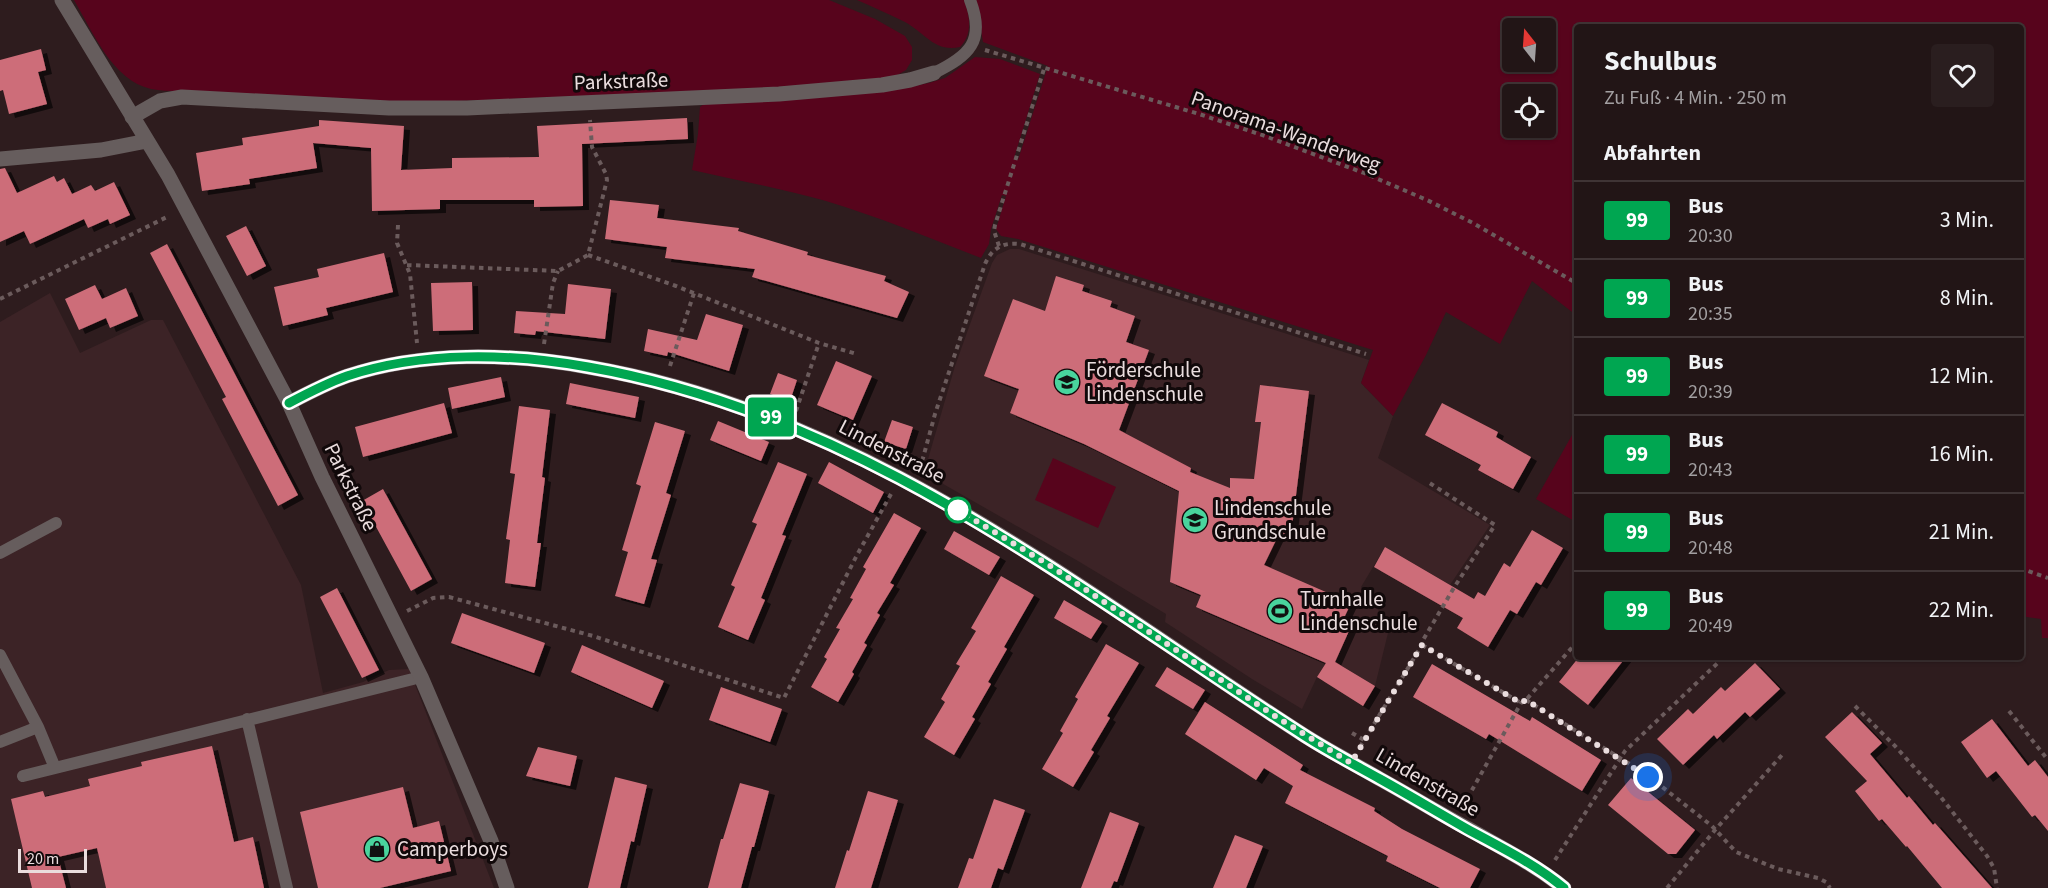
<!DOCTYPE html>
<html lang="de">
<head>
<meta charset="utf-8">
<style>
  body { margin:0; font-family:"Source Sans 3",sans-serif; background:#2a1e1f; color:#f1f3f6; height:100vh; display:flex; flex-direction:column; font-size:22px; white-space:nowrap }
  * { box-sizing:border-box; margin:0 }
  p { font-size:20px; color:#a29fa1 }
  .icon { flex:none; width:33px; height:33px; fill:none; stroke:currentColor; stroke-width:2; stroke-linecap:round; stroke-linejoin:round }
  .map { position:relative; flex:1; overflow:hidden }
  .drawer { position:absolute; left:1574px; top:24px; width:450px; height:636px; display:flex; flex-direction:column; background:#221516; border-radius:6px; box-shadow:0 2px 4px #0004,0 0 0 2px #3f3435 }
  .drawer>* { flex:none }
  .badge { padding:0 12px; border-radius:4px; font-size:21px; line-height:39px }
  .needle { width:39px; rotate:343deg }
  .controls { position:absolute; left:1502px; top:18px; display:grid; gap:12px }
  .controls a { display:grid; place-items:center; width:54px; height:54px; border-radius:6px; background:#221516; box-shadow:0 2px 4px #0004,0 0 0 2px #3f3435; font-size:30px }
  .scale { position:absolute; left:18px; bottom:15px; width:69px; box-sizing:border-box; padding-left:6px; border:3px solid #eaddde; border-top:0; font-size:16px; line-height:21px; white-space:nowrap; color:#eaddde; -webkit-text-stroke:4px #11090a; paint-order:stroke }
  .you { position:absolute; width:30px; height:30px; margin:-15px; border:4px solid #fff; border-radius:50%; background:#1a73e8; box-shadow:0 0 0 9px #1a73e833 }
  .map>.badge { position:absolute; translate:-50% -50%; box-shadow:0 0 0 3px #fff }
  h2 { padding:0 30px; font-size:22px; line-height:54px }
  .round { display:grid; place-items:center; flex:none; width:63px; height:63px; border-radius:6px; background:#2a1e1f }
  .head { display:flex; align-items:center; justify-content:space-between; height:102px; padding:0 30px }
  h1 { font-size:28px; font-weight:700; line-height:45px }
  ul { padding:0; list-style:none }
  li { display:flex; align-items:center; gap:18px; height:78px; padding:0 30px; border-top:2px solid #3f3435 }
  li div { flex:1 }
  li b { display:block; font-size:22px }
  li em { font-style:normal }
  li .badge { min-width:66px; font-weight:700; text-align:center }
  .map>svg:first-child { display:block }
</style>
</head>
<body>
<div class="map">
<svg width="2048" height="888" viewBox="0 0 2048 888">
  <defs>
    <filter id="shadow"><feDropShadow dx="6" dy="4" stdDeviation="0" flood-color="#0009"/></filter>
  </defs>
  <rect width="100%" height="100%" fill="#2e1c1e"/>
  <path fill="#3c2326" d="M 1010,249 L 1019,249 L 1369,360 L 1361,383 L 1393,416 L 1378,458 L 1490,525 L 1450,585 L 1385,547 L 1361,587 L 1382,615 L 1388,633 L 1375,686 L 1363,706 L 1317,677 L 1302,709 L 1252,679 L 1165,622 L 1166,614 L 1078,561 L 924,473 L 955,366 L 992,263 L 997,255 Z
    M 50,293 L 80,353 L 151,320 L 163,320 L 301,585 L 323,693 L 363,682 L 389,670 L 409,669 L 494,888 L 0,888 L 0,322 Z"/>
  <path fill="#57041c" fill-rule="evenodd" d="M 74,0 L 829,0 L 875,19 L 905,36 L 912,47 L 912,60 L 906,70 L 894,77 L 843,83 L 695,92 L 429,102 L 386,102 L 197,91 C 182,91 166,92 151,89 C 112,80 93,32 74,0 Z
    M 857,0 L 964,0 C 970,16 973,34 960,47 C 935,53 924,32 905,22 C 889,14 873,7 857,0 Z
    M 976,0 L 2048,0 L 2048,638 L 2042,638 L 2041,619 L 2020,616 L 2020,27 L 1576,27 L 1576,315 L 1532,281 L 1500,344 L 1446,312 L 1426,355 L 1393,416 L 1361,383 L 1373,350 L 1018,239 L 1001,236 L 996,229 L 1006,196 L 1002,195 L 991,229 L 989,244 L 981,258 C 930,238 879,217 826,201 C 782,189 737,180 692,170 L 698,134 L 700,107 L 704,104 L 904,88 L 929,83 L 945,78 L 975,57 L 1000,59 L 1040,74 L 1014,158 L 1018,160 L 1048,66 L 983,42 ZM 1512,28 L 1545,28 L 1545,62 L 1512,62 ZM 1512,94 L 1545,94 L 1545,128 L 1512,128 Z
    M 1576,428 L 1576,522 L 1536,499 Z
    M 1053,458 L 1116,487 L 1098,528 L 1035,500 Z"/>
  <path fill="#cd6d79" filter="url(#shadow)" d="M 41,49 L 46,70 L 38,72 L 47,104 L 9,114 L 3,90 L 0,91 L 0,60 Z
    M 687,118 L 688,139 L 582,144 L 583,206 L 534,207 L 534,200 L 440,200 L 440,209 L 372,211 L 371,148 L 313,143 L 317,168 L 249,179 L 250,184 L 202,191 L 196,153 L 243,145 L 242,138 L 319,126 L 319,120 L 404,126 L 401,170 L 452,168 L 452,158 L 539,157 L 537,126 Z
    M 5,168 L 17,193 L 54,176 L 57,182 L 64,178 L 72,194 L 91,185 L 95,191 L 114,182 L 130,215 L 110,224 L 108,219 L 88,228 L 84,219 L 30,244 L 24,231 L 0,242 L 0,169 Z
    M 610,200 L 659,205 L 657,218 L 739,228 L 738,231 L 808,252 L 807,255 L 886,276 L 884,281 L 909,292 L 897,318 L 752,277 L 755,269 L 665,258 L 667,247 L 605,239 Z
    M 246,226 L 266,266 L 247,276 L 226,236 Z
    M 167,244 L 298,495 L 278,506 L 222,399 L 226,397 L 150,253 Z
    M 384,253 L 393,292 L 326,308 L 328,315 L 283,326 L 274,287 L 319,277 L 317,269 Z
    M 1056,276 L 1084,285 L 1082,291 L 1112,301 L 1110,307 L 1135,316 L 1126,342 L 1149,350 L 1119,430 L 1191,468 L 1190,472 L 1230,488 L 1230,478 L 1254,479 L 1261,422 L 1255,422 L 1260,385 L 1309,391 L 1291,535 L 1279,534 L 1264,565 L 1351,603 L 1344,618 L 1353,622 L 1335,662 L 1375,686 L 1363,706 L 1317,677 L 1326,663 L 1196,607 L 1201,595 L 1170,582 L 1179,491 L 1084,444 L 1010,413 L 1019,389 L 984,376 L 1013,299 L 1045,311 Z
    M 472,282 L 473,330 L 433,331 L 431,283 Z
    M 568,284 L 611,289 L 605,339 L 536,331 L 535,335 L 514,333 L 516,311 L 565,314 Z
    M 95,285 L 102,299 L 126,288 L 138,316 L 110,328 L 106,318 L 79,330 L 65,299 Z
    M 706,314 L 743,325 L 729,371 L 668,352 L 667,356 L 644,351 L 648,329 L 697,340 Z
    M 836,361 L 872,376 L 853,420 L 817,405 Z
    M 778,373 L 797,380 L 790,401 L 770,394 Z
    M 501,377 L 505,397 L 452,409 L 448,388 Z
    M 570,383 L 639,397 L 635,418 L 566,404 Z
    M 444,403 L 452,433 L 363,457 L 355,427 Z
    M 1442,403 L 1498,432 L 1496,437 L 1531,457 L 1513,489 L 1478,470 L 1481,465 L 1425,435 Z
    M 519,406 L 550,410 L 542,477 L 545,478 L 537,543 L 541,543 L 535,587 L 505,583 L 510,540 L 506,539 L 515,474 L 510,473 Z
    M 892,420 L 913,427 L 906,449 L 884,442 Z
    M 718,421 L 769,442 L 761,461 L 710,440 Z
    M 655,422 L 685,431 L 666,493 L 671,495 L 651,559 L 657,560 L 644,604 L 615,596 L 628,552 L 622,550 L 641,486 L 636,484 Z
    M 778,462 L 807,474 L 782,535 L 786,536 L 761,598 L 765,600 L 748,640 L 718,627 L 735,587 L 731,585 L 757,524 L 752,522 Z
    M 829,462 L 884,492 L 873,513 L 818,483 Z
    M 383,489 L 432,579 L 411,591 L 362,501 Z
    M 894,513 L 921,528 L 890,583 L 894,585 L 877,613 L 880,615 L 864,643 L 867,645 L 852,672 L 854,674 L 838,702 L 811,687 L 827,659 L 824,657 L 840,629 L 836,628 L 853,599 L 850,598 L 866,569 L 863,567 Z
    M 1532,530 L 1563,548 L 1541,585 L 1536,582 L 1517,614 L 1510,610 L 1488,647 L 1457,628 L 1463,618 L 1374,567 L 1385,547 L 1474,599 L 1478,592 L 1485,596 L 1504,563 L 1510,567 Z
    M 954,531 L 1000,557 L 989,575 L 944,549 Z
    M 1001,576 L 1034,595 L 1004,647 L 1007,649 L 988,682 L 991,684 L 972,717 L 975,719 L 954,755 L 924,737 L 945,702 L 941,699 L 960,666 L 956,664 L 976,631 L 971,628 Z
    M 337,588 L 379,670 L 362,678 L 320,597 Z
    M 1064,600 L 1102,622 L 1091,639 L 1054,618 Z
    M 462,613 L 545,643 L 534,673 L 451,643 Z
    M 1106,644 L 1139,663 L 1107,716 L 1110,718 L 1091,750 L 1094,752 L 1073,787 L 1042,769 L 1063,733 L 1060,731 L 1078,699 L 1075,697 Z
    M 582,645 L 664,681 L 652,708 L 571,672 Z
    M 1579,657 L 1626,657 L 1588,705 L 1559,682 Z
    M 1755,663 L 1780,689 L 1750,717 L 1745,712 L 1717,739 L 1714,735 L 1683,765 L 1657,739 L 1688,709 L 1693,714 L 1721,687 L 1725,691 Z
    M 1432,664 L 1530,721 L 1532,717 L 1601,760 L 1582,791 L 1489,734 L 1486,739 L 1413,697 Z
    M 1167,667 L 1205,690 L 1193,709 L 1155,686 Z
    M 721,687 L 782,709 L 770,742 L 709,720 Z
    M 1205,702 L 1303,765 L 1300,770 L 1375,808 L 1374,811 L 1402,829 L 1480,869 L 1470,888 L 1440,888 L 1386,861 L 1388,856 L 1285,803 L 1293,786 L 1264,768 L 1256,780 L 1185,734 Z
    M 1852,712 L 1882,743 L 1870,754 L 1907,798 L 1909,796 L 1933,825 L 1935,823 L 1992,888 L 1942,888 L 1907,846 L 1906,847 L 1882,819 L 1879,821 L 1855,791 L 1867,781 L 1825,737 Z
    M 1992,719 L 2028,766 L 2035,760 L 2048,777 L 2048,831 L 2035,815 L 2032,817 L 1996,771 L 1987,778 L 1961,742 Z
    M 212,746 L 234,842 L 253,837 L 264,888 L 106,888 L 97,848 L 58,857 L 66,888 L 32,888 L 11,799 L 43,791 L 45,797 L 90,786 L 88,779 L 142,766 L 141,762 Z
    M 538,747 L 577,756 L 570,786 L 526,776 Z
    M 615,777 L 647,785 L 634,842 L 631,841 L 620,888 L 588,888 Z
    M 1631,778 L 1695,830 L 1676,854 L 1668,854 L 1608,805 Z
    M 740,783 L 769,791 L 754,847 L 752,847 L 741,888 L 708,888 L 721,839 L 723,839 Z
    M 403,787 L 413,828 L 439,821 L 451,871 L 380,888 L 318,888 L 300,812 Z
    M 868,791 L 898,800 L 871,888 L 835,888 L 847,850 L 849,851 Z
    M 994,799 L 1025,810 L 1003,870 L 998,868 L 991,888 L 958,888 L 969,858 L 973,859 Z
    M 1110,812 L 1139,823 L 1117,882 L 1114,881 L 1111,888 L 1081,888 Z
    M 1235,835 L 1263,846 L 1246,888 L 1213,888 Z"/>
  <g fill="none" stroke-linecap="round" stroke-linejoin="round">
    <path stroke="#6b5b5c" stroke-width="4" stroke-dasharray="4.5 4.5" stroke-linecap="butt" d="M 985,50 L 1199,114 L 1265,136 L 1364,173 L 1427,200 L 1473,223 L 1576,283
      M 398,225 L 397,243 L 410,274 L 417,343
      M 999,246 L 994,231 L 995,225 L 1044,69
      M 588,255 L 676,286 L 819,343 L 857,354
      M 407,265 L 558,271 L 588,255 L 607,180 L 606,174 L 592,147 L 590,120
      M 0,299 L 169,216
      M 544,344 L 553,283 L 558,271
      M 670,366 L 694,293
      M 796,411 L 819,343
      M 918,469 L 923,458 L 935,414 L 985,264 C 992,248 1003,242 1020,244 L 1366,354
      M 2020,568 L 2048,578
      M 407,611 L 433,598 L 449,597 L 593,636 L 784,698 L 857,555 L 891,494
      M 1422,645 L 1521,703
      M 1526,700 L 1628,763 L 1661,786 L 1712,826 L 1736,852 L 1778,869 L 1818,878 L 1826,882 L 1830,888
      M 1855,706 L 1895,746 L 1940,796 L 1987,856 L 1994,868 L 1997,888
      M 2009,711 L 2048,760
      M 1352,733 L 1364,740
      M 1360,747 L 1422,645 L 1423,640 L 1455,586 L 1495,525 L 1428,482
      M 1463,806 L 1521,703 L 1526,700 L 1576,643
      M 1555,860 L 1625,751 L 1724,657
      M 1667,888 L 1715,830 L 1782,755"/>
    <path stroke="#665d5d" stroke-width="12" d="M 934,73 C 969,56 986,41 970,0
      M 0,553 L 56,523
      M 0,655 L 38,727
      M 247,719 L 287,888
      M 0,742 L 38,727 L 55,768
      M 23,776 L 421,677"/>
    <path stroke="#665d5d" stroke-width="15" d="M 62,0 L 168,175 L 289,403 L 322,477 L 421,677 L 491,841 L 507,888
      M 132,117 L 160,101 L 182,97 L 389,108 L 467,108 L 779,94 L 882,85 L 910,80 L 934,73
      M 0,159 L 101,150 L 147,141
      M 289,403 C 308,393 327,383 347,376 C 423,351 510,353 588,367 C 860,413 1074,586 1299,732 C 1325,749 1353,763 1380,779 C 1409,795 1437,812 1467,828 C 1500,847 1534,864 1564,888"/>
  </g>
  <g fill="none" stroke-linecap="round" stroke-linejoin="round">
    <g stroke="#fff" stroke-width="14">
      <path id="line" d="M 289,403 C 308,393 327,383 347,376 C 423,351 510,353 588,367 C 864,415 1076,589 1305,736 C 1330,752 1355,765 1380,779 C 1409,795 1437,812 1467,829 C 1500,847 1535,864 1564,888"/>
    </g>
    <use href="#line" stroke="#00a651" stroke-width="9"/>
    <path stroke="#eaddde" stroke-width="6" stroke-dasharray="0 10.8" d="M 958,510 L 1049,565 L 1278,718 L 1351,763 L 1422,645 L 1521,703 L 1526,700 L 1648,777"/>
  </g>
  <defs>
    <g id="school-disc" transform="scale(1.35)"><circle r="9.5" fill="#49d49d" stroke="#11090a"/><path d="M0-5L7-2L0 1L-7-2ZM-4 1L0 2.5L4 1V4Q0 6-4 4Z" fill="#111"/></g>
    <g id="stadium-disc" transform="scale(1.35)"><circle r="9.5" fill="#49d49d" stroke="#11090a"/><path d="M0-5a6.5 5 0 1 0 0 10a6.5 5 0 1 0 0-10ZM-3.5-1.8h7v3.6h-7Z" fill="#111"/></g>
    <g id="shop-disc" transform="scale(1.35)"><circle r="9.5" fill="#49d49d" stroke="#11090a"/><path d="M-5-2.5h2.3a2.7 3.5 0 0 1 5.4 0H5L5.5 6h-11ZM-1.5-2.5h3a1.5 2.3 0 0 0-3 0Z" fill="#111"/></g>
  </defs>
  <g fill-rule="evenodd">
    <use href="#school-disc" x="1067" y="382"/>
    <use href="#school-disc" x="1195" y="520"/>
    <use href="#stadium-disc" x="1280" y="611"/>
    <use href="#shop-disc" x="377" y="849"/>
  </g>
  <circle fill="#fff" stroke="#00a651" stroke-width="3" cx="958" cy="510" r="12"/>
  <g text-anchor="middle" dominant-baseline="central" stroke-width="6" stroke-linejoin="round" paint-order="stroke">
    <g font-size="21" fill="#eaddde" stroke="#11090a">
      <text transform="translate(621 81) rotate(-2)">Parkstraße</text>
      <text transform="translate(1286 131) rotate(20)">Panorama-Wanderweg</text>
      <text transform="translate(892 451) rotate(27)">Lindenstraße</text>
      <text transform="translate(351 487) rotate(64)">Parkstraße</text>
      <text transform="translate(1428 782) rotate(30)">Lindenstraße</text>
    </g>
    <g font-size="21" fill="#eaddde" stroke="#11090a" text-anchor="start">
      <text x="1086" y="370">Förderschule<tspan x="1086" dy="24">Lindenschule</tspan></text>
      <text x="1214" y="508">Lindenschule<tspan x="1214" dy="24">Grundschule</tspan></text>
      <text x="1300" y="599">Turnhalle<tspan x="1300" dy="24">Lindenschule</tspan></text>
      <text x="397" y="849">Camperboys</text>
    </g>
  </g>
</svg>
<div class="controls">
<a><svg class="needle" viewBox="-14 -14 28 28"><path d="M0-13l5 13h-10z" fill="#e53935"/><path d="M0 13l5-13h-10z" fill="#a29fa1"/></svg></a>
<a><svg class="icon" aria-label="locate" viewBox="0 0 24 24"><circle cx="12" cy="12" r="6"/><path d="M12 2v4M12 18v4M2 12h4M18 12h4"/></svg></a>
</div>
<div class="scale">20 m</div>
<div class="you" style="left:1648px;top:777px"></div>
<b class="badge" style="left:771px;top:417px;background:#00a651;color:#fff">99</b>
<section class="drawer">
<div class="head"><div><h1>Schulbus</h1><p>Zu Fuß · 4 Min. · 250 m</p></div><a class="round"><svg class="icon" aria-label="heart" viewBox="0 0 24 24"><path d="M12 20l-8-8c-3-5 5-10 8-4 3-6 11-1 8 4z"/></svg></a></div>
<h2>Abfahrten</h2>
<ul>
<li><span class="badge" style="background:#00a651;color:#fff">99</span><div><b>Bus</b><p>20:30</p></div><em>3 Min.</em></li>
<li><span class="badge" style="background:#00a651;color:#fff">99</span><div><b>Bus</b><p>20:35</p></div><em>8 Min.</em></li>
<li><span class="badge" style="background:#00a651;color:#fff">99</span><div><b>Bus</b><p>20:39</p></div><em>12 Min.</em></li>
<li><span class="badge" style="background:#00a651;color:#fff">99</span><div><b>Bus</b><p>20:43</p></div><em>16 Min.</em></li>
<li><span class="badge" style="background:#00a651;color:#fff">99</span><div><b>Bus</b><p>20:48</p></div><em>21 Min.</em></li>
<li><span class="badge" style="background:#00a651;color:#fff">99</span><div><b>Bus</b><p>20:49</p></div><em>22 Min.</em></li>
</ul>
</section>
</div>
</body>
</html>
